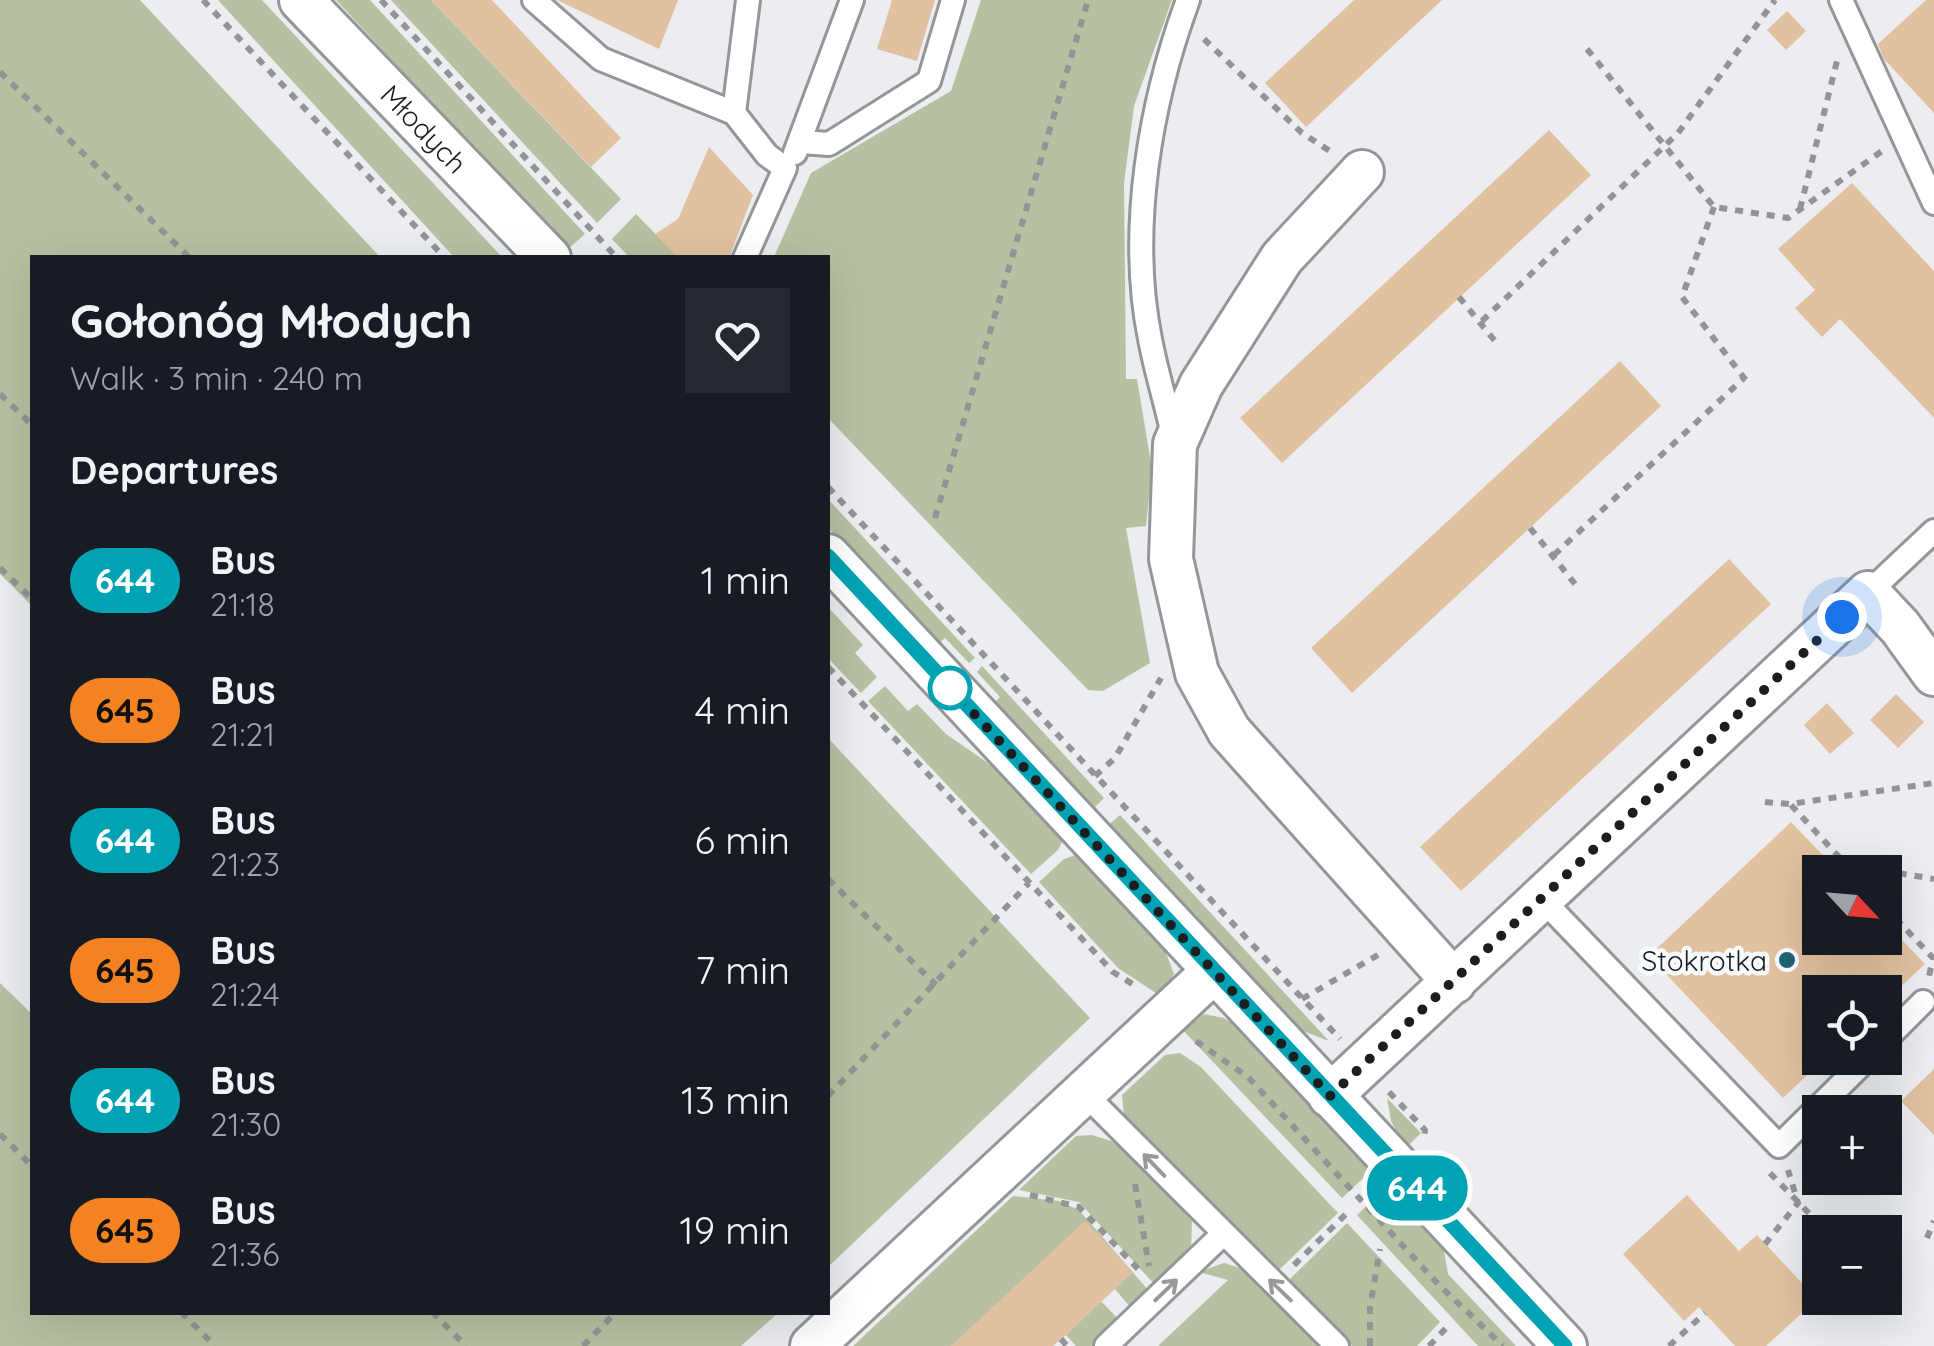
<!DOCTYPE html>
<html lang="en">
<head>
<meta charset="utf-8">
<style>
  body { margin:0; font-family:Quicksand,sans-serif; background:#242831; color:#f1f3f6; height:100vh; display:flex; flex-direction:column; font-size:38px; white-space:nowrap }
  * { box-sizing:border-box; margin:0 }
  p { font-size:32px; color:#9ea1a6 }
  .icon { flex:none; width:55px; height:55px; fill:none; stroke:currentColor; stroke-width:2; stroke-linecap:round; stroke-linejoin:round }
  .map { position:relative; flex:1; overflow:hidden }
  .drawer { position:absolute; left:30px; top:255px; width:800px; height:1060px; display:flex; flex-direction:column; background:#171b24; border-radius:0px; box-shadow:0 10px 40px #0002 }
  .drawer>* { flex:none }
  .badge { padding:0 20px; border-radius:32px; font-size:35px; line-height:65px }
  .needle { width:65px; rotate:116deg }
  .buttons { position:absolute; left:1802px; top:855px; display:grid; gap:20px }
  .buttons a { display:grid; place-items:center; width:100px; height:100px; border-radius:0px; background:#171b24; box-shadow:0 10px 40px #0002; font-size:50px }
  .you { position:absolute; width:50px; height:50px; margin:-25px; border:8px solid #fff; border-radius:50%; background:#1a73e8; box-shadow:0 0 0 15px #1a73e833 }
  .map>.badge { position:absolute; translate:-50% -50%; box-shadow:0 0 0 5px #fff }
  h2 { padding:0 40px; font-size:38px; line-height:90px }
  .round { display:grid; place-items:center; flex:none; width:105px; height:105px; border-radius:0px; background:#242831 }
  .overview { display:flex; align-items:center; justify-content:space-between; height:170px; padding:0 40px }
  h1 { font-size:48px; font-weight:700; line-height:75px }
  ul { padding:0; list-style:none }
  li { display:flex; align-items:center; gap:30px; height:130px; padding:0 40px }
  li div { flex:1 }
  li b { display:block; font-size:38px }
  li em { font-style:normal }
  li .badge { min-width:110px; font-weight:700; text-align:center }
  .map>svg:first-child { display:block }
</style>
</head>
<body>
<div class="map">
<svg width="1934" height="1346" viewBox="0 0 1934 1346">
  <rect width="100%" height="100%" fill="#ebedf0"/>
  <path fill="#b7c1a1" d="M 0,0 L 140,0 L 380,257 L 32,258 L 32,606 L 0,574 Z
    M 218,0 L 262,0 L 502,257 L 454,257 Z
    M 336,0 L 370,0 L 585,234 L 568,249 Z
    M 391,0 L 431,0 L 621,199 L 597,223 Z
    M 981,0 L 1172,0 L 1134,106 L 1124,183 L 1126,379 L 1137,379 L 1152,469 L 1146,526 L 1126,528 L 1150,663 L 1103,691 L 1088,690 L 828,418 L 828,258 L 774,257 L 811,173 L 951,91 Z
    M 636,214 L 678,257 L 629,257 L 612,239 Z
    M 828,499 L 975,658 L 969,663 L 945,638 L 937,645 L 828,528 Z
    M 828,607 L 863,645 L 855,653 L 877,677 L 861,693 L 828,658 Z
    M 982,666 L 1104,798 L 1091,811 L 992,705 L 1000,697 L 977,672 Z
    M 885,686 L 908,711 L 917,704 L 946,734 L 1004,774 L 1064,838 L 1058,850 L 1031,874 L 868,701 Z
    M 828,738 L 1090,1018 L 828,1267 Z
    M 1120,815 L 1329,1041 L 1295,1028 L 1106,827 Z
    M 1079,854 L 1163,945 L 1174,974 L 1162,997 L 1118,968 L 1039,882 L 1064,859 Z
    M 0,983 L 32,1014 L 32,1312 L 778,1313 L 741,1346 L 0,1346 Z
    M 1204,1014 L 1224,1018 L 1242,1030 L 1373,1169 L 1342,1198 L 1179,1026 Z
    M 1180,1053 L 1201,1067 L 1338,1213 L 1277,1272 L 1124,1116 L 1122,1095 L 1165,1055 Z
    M 1387,1098 L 1421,1133 L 1406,1148 L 1391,1121 Z
    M 1092,1135 L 1121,1144 L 1192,1221 L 1191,1251 L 1156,1286 L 1079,1202 L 1019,1190 L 1076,1136 Z
    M 1388,1185 L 1443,1245 L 1448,1274 L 1516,1346 L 1478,1346 L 1357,1215 Z
    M 1013,1196 L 1059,1201 L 1079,1210 L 1149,1291 L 1131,1308 L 1115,1289 L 951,1346 L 853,1346 Z
    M 1347,1223 L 1440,1322 L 1417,1346 L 1352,1346 L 1287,1282 Z
    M 1224,1263 L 1246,1270 L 1324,1346 L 1158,1346 L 1228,1280 L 1199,1272 Z
    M 1101,1301 L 1119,1320 L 1091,1346 L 1076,1346 L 1066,1335 Z"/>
  <path fill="#e2c1a0" d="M 431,0 L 492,0 L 621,138 L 591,167 Z
    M 557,0 L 678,0 L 659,49 Z
    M 892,0 L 935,0 L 917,61 L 877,49 Z
    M 1354,0 L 1442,0 L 1306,127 L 1265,83 Z
    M 1926,0 L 1934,0 L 1934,113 L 1884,59 L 1878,44 Z
    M 1787,11 L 1806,31 L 1786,50 L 1767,30 Z
    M 1549,130 L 1591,175 L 1282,463 L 1240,418 Z
    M 709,147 L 753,195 L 729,258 L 678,258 L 655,234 L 678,219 Z
    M 1852,183 L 1934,271 L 1934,418 L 1840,319 L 1822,337 L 1795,308 L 1815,290 L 1778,249 Z
    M 1620,361 L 1661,406 L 1352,693 L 1311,648 Z
    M 1729,559 L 1771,604 L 1461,891 L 1420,847 Z
    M 1896,694 L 1924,722 L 1898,748 L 1870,720 Z
    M 1827,703 L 1854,733 L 1830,754 L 1804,725 Z
    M 1791,822 L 1839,872 L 1820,872 L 1820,938 L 1900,938 L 1925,964 L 1895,992 L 1820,992 L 1820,1063 L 1783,1098 L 1649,956 Z
    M 1934,1069 L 1934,1135 L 1901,1101 Z
    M 1687,1195 L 1739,1251 L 1757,1235 L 1817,1299 L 1766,1346 L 1735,1346 L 1699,1307 L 1684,1321 L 1623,1254 Z
    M 1085,1221 L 1133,1272 L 1066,1335 L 1053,1346 L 951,1346 Z"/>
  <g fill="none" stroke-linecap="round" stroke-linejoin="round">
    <g stroke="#949698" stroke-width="28">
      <path id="service" d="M 534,0 L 601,59 L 734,113 L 767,155 L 785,168 L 745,258
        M 1841,0 L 1934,203
        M 734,113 L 748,0
        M 802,142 L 829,144 L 929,81 L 953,0
        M 795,153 L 852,0
        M 1173,435 C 1166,403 1156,371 1150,339 C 1128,230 1150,103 1188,0
        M 1868,593 L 1934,531
        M 1541,898 L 1779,1146 L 1868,1058
        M 1885,1040 L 1923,1002
        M 1082,1091 L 1337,1346
        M 1106,1346 L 1222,1235"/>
    </g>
    <g stroke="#949698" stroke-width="48">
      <g id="minor">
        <path id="s1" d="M 301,0 L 549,258"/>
        <path d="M 1362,172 L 1282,258 L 1201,385 L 1175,444 L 1171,559 L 1197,673 L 1229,731 L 1454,982"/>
        <path d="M 828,556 L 1565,1346"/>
        <path d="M 1330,1096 L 1868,593 L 1900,627 L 1934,674"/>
        <path d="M 812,1346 L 1214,971"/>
      </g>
    </g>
    <path stroke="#929496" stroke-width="6" stroke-dasharray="8 8" stroke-linecap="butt" d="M 203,0 L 445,258
      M 381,0 L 617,258
      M 1204,39 L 1302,133 L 1333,153
      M 1587,49 L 1714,207 L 1788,218 L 1882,151
      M 0,72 L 190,258
      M 1714,207 L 1682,297 L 1748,383
      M 1800,209 L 1837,61
      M 1459,297 L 1499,346
      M 1482,321 L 1678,133 L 1775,0
      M 0,394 L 32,425
      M 828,487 L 1340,1039
      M 935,518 L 1088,0
      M 1530,528 L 1575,584
      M 1554,555 L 1744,378
      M 0,568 L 32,599
      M 828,667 L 1113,972 L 1139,988
      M 1095,776 L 1115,758 L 1161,678
      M 1765,802 L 1790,804 L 1934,783
      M 1791,805 L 1853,872
      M 1885,878 L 1892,872 L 1934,879
      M 828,879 L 936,985
      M 1885,907 L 1933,958 L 1929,976
      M 1302,999 L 1378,955
      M 1196,1041 L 1248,1077 L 1438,1284 L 1503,1346
      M 1389,1092 L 1425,1130 L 1424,1139
      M 828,1096 L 1029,883
      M 0,1134 L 32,1166
      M 1770,1173 L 1827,1232
      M 1135,1184 L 1149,1266
      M 1030,1195 L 1079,1207 L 1142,1273
      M 1927,1238 L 1934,1221
      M 1765,1244 L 1798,1203 L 1788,1170
      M 1294,1265 L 1347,1213
      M 181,1312 L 215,1346
      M 432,1312 L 466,1346
      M 1061,1339 L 1067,1346
      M 583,1346 L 616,1312
      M 1370,1346 L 1370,1307 L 1380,1249
      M 1429,1346 L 1449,1325
      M 1669,1346 L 1705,1313"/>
    <use href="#service" stroke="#fff" stroke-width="22"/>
    <use href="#minor" stroke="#fff" stroke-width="42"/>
  </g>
  <defs><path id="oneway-shaft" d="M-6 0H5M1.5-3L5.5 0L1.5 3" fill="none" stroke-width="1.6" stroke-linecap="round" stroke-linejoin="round" transform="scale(2.5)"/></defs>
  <g stroke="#99999a">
    <use href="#oneway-shaft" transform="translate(1154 1165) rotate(-134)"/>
    <use href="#oneway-shaft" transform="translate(1166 1290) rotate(-44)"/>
    <use href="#oneway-shaft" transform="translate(1280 1290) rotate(-136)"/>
  </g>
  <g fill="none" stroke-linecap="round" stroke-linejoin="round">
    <g stroke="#fff" stroke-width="22">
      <path id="line" d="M 828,556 L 1565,1346"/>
    </g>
    <use href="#line" stroke="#00a3b4" stroke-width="15"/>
    <path stroke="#1c1d1e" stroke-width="10" stroke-dasharray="0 18" d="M 950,688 L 1330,1096 L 1842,617"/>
  </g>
  <circle fill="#fff" stroke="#00a3b4" stroke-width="5" cx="950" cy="688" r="20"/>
  <circle fill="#1f6575" stroke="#f8fbfd" stroke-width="4" cx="1787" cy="960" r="10"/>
  <g text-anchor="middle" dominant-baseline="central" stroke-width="9" stroke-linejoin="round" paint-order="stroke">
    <g font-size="28" fill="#1c1d1e" stroke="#f8fbfd">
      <text stroke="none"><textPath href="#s1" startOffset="178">Młodych</textPath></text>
    </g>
    <g font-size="28" fill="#1c1d1e" stroke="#f8fbfd" text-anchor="end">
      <text x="1767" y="960">Stokrotka</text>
    </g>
  </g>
</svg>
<div class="buttons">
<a><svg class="needle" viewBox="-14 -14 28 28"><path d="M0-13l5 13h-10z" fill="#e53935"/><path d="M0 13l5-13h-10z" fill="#9ea1a6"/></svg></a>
<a><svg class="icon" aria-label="locate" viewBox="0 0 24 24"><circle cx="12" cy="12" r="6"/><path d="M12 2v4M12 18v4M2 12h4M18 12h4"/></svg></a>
<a>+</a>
<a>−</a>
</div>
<div class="you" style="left:1842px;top:617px"></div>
<b class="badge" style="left:1417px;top:1188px;background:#00a3b4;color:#fff">644</b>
<section class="drawer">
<div class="overview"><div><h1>Gołonóg Młodych</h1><p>Walk · 3 min · 240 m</p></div><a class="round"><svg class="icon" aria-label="heart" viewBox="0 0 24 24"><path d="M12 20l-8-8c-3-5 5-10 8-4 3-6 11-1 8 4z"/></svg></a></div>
<h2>Departures</h2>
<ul>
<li><span class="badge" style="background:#00a3b4;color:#fff">644</span><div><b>Bus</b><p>21:18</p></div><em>1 min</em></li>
<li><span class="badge" style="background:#f58220;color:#111">645</span><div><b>Bus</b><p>21:21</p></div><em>4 min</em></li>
<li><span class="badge" style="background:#00a3b4;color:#fff">644</span><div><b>Bus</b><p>21:23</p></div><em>6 min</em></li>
<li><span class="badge" style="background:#f58220;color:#111">645</span><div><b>Bus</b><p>21:24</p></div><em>7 min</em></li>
<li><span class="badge" style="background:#00a3b4;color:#fff">644</span><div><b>Bus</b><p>21:30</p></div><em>13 min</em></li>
<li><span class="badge" style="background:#f58220;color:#111">645</span><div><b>Bus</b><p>21:36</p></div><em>19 min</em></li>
</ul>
</section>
</div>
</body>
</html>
